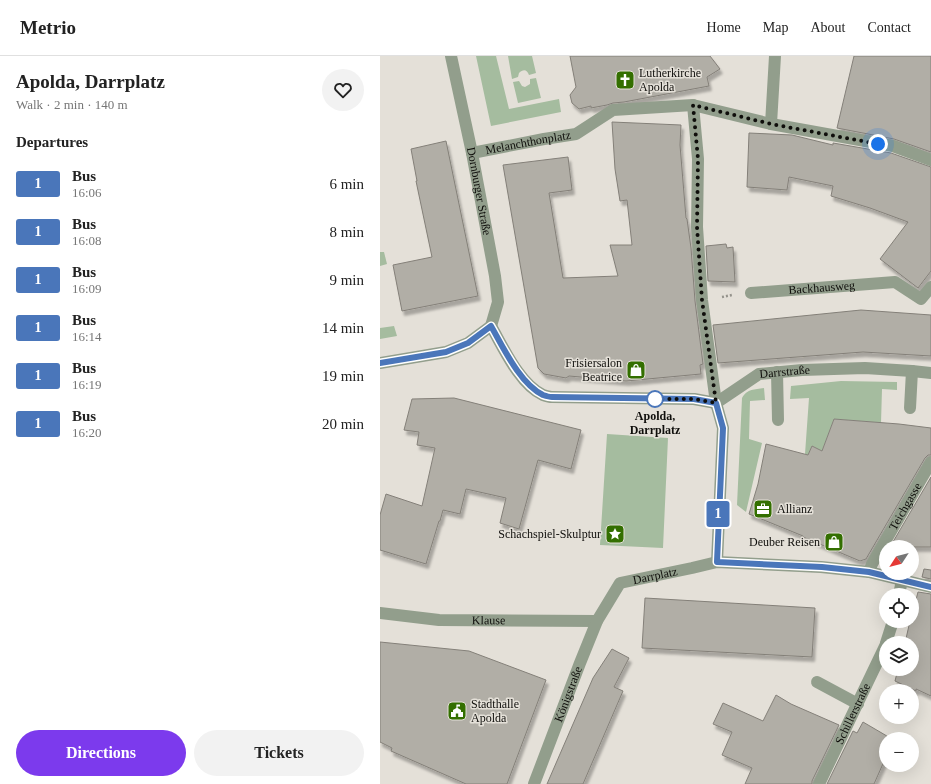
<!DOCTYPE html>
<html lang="en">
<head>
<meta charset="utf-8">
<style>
  body { margin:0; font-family:Georgia,serif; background:#f2f2f2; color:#222; height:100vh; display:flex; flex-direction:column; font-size:15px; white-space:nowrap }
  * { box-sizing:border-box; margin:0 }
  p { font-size:13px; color:#767676 }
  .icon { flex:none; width:22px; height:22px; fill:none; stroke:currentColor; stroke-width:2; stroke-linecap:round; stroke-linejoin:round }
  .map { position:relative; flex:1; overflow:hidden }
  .details { display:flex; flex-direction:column; background:#fff; width:380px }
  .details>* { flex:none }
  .badge { padding:0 8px; border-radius:3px; font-size:14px; line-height:26px }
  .needle { width:26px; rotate:234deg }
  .controls { position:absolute; left:499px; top:484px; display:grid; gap:8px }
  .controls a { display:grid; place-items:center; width:40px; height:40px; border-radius:50%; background:#fff; box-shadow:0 4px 16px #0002; font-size:20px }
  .you { position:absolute; width:20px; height:20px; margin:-10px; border:3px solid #fff; border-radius:50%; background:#1a73e8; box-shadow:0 0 0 6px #1a73e833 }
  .map>.badge { position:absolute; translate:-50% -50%; box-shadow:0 0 0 2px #fff }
  h2 { padding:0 16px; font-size:15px; line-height:36px }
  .round { display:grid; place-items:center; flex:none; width:42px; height:42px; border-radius:21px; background:#f2f2f2 }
  .headline { display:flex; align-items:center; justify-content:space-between; height:68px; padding:0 16px }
  h1 { font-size:19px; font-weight:800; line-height:30px }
  .primary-button { display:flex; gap:8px; margin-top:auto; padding:8px 16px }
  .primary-button a { flex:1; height:46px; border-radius:24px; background:#7c3aed; color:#fff; font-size:16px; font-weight:800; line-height:46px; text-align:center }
  .primary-button a+a { background:#f2f2f2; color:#222 }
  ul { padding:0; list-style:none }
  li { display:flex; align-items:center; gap:12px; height:48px; padding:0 16px }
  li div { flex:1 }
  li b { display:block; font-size:15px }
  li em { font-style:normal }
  li .badge { min-width:44px; font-weight:700; text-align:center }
  header { display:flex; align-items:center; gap:24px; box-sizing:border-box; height:56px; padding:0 20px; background:#fff; border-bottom:1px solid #e0e0e0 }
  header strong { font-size:19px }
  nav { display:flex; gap:22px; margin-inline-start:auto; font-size:14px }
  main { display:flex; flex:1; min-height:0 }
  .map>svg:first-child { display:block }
</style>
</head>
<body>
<header>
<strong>Metrio</strong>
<nav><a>Home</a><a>Map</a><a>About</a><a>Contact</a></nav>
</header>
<main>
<section class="details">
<div class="headline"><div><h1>Apolda, Darrplatz</h1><p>Walk · 2 min · 140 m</p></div><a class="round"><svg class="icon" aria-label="heart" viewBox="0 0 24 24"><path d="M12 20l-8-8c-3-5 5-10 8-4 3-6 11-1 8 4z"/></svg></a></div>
<h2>Departures</h2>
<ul>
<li><span class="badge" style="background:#4a76ba;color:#fff">1</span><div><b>Bus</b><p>16:06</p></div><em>6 min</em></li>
<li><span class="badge" style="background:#4a76ba;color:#fff">1</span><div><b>Bus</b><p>16:08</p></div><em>8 min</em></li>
<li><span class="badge" style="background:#4a76ba;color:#fff">1</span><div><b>Bus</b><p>16:09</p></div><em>9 min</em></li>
<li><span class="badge" style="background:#4a76ba;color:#fff">1</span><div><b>Bus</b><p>16:14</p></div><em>14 min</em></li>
<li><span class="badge" style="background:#4a76ba;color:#fff">1</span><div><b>Bus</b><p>16:19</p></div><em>19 min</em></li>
<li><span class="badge" style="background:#4a76ba;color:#fff">1</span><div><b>Bus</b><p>16:20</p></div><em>20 min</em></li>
</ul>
<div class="primary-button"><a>Directions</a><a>Tickets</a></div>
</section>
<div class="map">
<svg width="551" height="728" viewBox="0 0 551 728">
  <defs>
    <filter id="shadow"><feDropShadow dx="2.5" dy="4.5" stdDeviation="1" flood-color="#0004"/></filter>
  </defs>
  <rect width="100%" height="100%" fill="#e4e0d8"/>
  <path fill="#a5bc9f" d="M 96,0 L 116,0 L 129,53 L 179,43 L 181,56 L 111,70 Z
    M 128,0 L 152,0 L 156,17 L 149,19 C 147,13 143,13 139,17 L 138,21 L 132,23 Z
    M 156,22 L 161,42 L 138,47 L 133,26 L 139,25 L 142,30 L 145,31 L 150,28 L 150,23 Z
    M 0,196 L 4,196 L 7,208 L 0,210 Z
    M 14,270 L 17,280 L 0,283 L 0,272 Z
    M 461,325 L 517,326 L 517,334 L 502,333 L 501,367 L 454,363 L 442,395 L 432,390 L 428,399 L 425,398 L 429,342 L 410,343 L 411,330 Z
    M 384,332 L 385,344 L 370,345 L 369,383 L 382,387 L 366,456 L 357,449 L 362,342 C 368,332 374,334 384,332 Z
    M 227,378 L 288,382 L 283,492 L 220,489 Z"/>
  <path fill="#b1aea6" stroke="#848079" filter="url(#shadow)" d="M 190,0 L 330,0 L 340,13 L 327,21 L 329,30 L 244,46 L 233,47 L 227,49 L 211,52 L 211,50 L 199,53 L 192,47 L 190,39 L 196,31 Z
    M 474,0 L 551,0 L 551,96 L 514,83 L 457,72 Z
    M 232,66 L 301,69 L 300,89 L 306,162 L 307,163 L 311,192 L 315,245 L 323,308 L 320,309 L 321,318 L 246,325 L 189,320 L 186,322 L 164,318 L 158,312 L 123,109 L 188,101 L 192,134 L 169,137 L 183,222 L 238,220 L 230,189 L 252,189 L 247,144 L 240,145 L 235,113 Z
    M 369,77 L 412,79 L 453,89 L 453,87 L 511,97 L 551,111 L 551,215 L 538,232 L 500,203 L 528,166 L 490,152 L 451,140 L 453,130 L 409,121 L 407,134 L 367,131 Z
    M 66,85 L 98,240 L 22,255 L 13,209 L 52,201 L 36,125 L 37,125 L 31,93 Z
    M 346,188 L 347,192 L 353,191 L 355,226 L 328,225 L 326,190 Z
    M 481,254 L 551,259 L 551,300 L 483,296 L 338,307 L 333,269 Z
    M 74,342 L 201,374 L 191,413 L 158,404 L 139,473 L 120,467 L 126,442 L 86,433 L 80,458 L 63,454 L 60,465 L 59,465 L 46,508 L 0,494 L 0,459 L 6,438 L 42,450 L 55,392 L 37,389 L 39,376 L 24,374 L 32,343 Z
    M 454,363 L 519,368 L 551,372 L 551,399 L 548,399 L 545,402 L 486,503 L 480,505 L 423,481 L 423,480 L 369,458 L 378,428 L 386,388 L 428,399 L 432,390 L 442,395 Z
    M 551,421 L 551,491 L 510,491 Z
    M 544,513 L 551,514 L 551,523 L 542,521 Z
    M 538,536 L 551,538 L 551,640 L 536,633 L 536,635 L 515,625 L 518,613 L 532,613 L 532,587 L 525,587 L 530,565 L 532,565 L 532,559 Z
    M 265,542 L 435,552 L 432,601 L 262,592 Z
    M 0,586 L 89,595 L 166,624 L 127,728 L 86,728 L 11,695 L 12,692 L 0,686 Z
    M 232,593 L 249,602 L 234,631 L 243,635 L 203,728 L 167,728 L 213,622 Z
    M 396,639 L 411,648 L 459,669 L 432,725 L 432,728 L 365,728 L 372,712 L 342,699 L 352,676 L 333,668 L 343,647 L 383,665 Z
    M 483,666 L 512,683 L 506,683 L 506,701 L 494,728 L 447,728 L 473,675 L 477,677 Z"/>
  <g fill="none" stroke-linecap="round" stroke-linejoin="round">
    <path stroke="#95938c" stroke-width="2.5" stroke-dasharray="2 2" stroke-linecap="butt" d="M 342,241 L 352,239"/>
    <g stroke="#929e8c" stroke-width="12">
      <path id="s1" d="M 71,0 L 92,97 L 115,220 L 118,246 L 111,270"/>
      <path d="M 313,49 L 318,103 L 317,171 L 322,244 L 336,347 L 343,372 L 337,506"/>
      <path d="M 391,68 L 395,0"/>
      <path id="s2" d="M 92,97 L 164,83 L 196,78 L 233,54 L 313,49 L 391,68 L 513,90 L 551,104"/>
      <path id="s3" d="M 371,237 L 515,226 L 541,243 L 551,231"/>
      <path id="s4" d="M 111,270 C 123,291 140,329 163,339 C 166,340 169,341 172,341 L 314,343 L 336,347 L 379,318 L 422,314 L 485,312 L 532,315 L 551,317"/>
      <path d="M 0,307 L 66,296 L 88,287 L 111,270"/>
      <path d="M 397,316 L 398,364"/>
      <path d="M 530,352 L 532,315"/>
      <path id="s5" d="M 489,516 L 492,508 L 551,406"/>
      <path d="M 519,539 L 522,524"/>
      <path id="s6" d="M 0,557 L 59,564 L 217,565"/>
      <path d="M 506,587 L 513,565"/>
      <path d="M 437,626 L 478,648"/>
      <path id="s7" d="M 154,728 L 200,607 L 217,565 L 240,527 L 312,512 L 337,506 L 441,511 L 489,516 L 551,531"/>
      <path id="s8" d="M 439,728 L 506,588"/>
    </g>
  </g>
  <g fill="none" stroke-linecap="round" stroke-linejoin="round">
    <g stroke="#fff" stroke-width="9">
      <path id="line" d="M 0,307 L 66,296 L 88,287 L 111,270 C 123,291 140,328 163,339 C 166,340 169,341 172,341 L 314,343 L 336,347 L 343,372 L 337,506 L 442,511 L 489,516 L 551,531"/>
    </g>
    <use href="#line" stroke="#4a76ba" stroke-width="6"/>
    <path stroke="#0f0e0b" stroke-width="4" stroke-dasharray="0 7.2" d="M 275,343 L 314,343 L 336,347 L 322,244 L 317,171 L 318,103 L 313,49 L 391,68 L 498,88"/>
  </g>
  <defs>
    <g id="church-square" transform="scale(1)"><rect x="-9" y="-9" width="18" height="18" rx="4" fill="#336f00" stroke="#e4e0d8"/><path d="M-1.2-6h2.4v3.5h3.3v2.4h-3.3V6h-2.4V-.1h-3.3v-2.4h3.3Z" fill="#fff"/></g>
    <g id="shop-square" transform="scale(1)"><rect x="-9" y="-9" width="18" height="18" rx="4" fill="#336f00" stroke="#e4e0d8"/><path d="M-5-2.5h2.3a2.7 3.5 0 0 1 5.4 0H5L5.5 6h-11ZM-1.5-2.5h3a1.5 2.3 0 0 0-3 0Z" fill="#fff"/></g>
    <g id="office-square" transform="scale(1)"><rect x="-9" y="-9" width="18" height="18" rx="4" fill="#336f00" stroke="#e4e0d8"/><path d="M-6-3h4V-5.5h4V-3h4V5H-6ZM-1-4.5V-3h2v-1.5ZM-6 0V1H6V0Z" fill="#fff"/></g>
    <g id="sight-square" transform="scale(1)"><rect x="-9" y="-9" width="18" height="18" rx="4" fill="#336f00" stroke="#e4e0d8"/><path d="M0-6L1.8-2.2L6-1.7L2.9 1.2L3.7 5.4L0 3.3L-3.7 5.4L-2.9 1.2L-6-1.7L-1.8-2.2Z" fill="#fff"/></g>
    <g id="civic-square" transform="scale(1)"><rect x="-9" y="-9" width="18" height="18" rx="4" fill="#336f00" stroke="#e4e0d8"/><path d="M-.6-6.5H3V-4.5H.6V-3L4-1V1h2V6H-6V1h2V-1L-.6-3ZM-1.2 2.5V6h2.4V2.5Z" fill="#fff"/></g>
  </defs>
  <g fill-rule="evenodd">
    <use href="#church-square" x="245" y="24"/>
    <use href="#shop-square" x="256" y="314"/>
    <use href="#office-square" x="383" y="453"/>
    <use href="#sight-square" x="235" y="478"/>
    <use href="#shop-square" x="454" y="486"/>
    <use href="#civic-square" x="77" y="655"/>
  </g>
  <circle fill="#fff" stroke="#4a76ba" stroke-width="2" cx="275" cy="343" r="8"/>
  <g text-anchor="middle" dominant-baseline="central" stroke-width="3" stroke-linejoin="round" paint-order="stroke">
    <g font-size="12" fill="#0f0e0b" stroke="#e4e0d8" text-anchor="start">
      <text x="259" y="17">Lutherkirche<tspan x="259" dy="14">Apolda</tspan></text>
      <text x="242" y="307" text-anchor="end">Frisiersalon<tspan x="242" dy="14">Beatrice</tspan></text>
      <text x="397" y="453">Allianz</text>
      <text x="221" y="478" text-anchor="end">Schachspiel-Skulptur</text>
      <text x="440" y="486" text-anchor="end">Deuber Reisen</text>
      <text x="91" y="648">Stadthalle<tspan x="91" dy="14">Apolda</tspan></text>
    </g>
    <g font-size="12" fill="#0f0e0b" stroke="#e4e0d8">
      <text stroke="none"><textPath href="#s2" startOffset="57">Melanchthonplatz</textPath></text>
      <text stroke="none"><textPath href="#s1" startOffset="138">Dornburger Straße</textPath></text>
      <text stroke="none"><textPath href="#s3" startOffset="71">Backhausweg</textPath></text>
      <text stroke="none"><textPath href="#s4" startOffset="339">Darrstraße</textPath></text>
      <text stroke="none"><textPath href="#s5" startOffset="75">Teichgasse</textPath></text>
      <text stroke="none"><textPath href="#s7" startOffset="255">Darrplatz</textPath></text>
      <text stroke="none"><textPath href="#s6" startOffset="109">Klause</textPath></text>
      <text stroke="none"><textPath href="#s7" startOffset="96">Königstraße</textPath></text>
      <text stroke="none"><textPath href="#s8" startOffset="78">Schillerstraße</textPath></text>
    </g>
    <g font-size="12" font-weight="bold" fill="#0f0e0b" stroke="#e4e0d8">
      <text x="275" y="360">Apolda,<tspan x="275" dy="14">Darrplatz</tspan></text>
    </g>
  </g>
</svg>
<div class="controls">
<a><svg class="needle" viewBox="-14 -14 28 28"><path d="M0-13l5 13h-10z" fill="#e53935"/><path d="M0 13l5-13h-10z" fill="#767676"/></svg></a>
<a><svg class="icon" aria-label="locate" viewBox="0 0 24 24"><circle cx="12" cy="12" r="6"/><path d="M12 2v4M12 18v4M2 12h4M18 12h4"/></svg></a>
<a><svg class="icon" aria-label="layers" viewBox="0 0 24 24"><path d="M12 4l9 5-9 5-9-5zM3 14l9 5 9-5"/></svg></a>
<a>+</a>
<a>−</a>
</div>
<div class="you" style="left:498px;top:88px"></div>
<b class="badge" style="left:338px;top:458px;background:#4a76ba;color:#fff">1</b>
</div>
</main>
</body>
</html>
